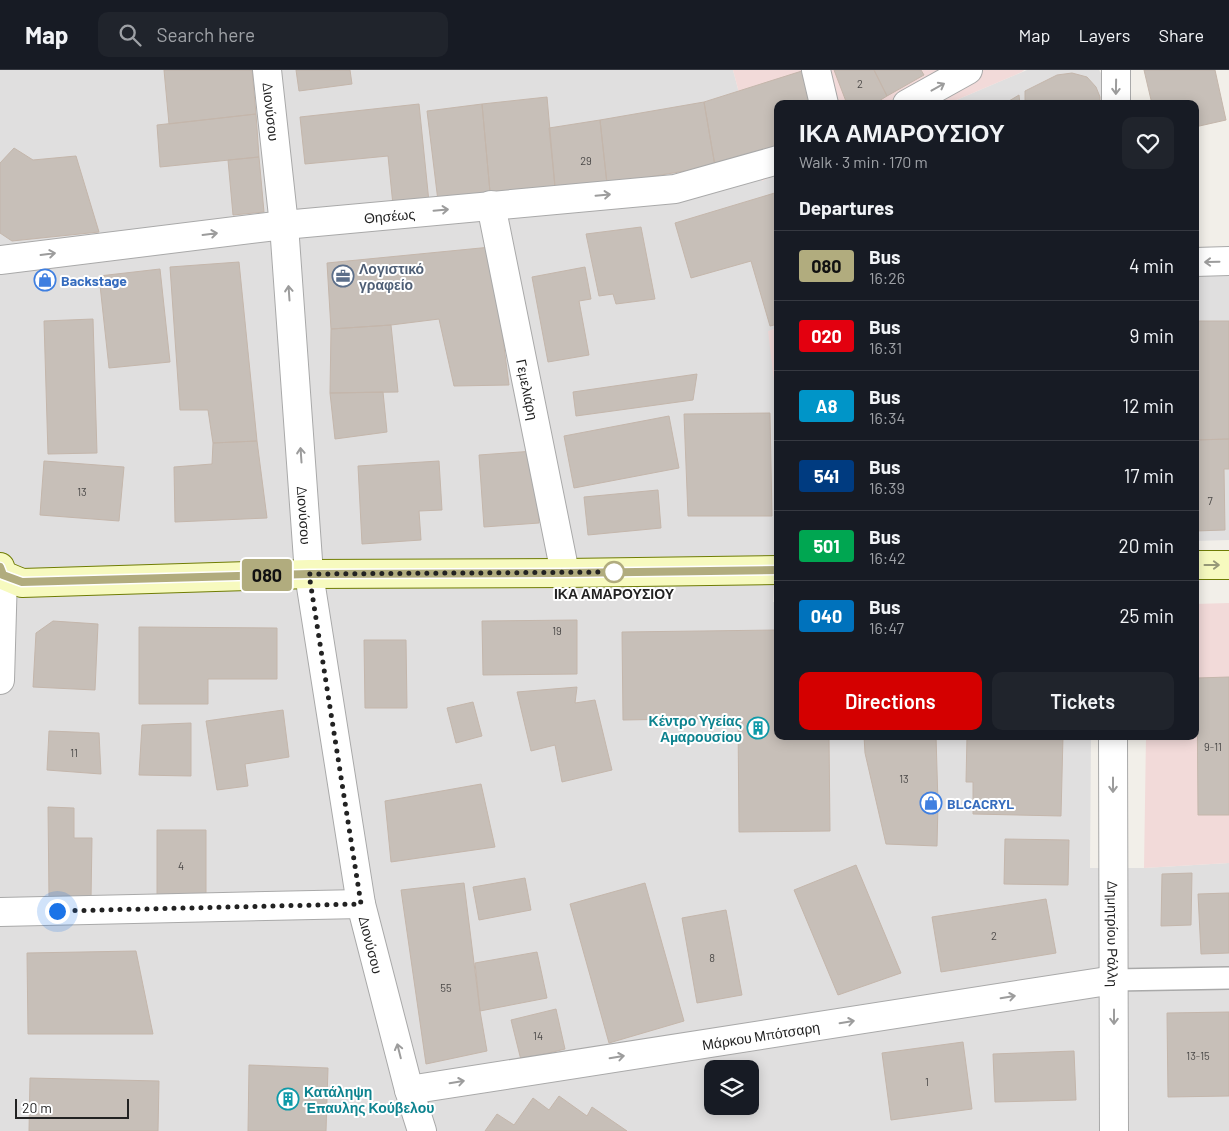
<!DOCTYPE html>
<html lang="en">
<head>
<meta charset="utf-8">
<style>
  body { margin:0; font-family:Barlow,sans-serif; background:#20242c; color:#f1f3f6; height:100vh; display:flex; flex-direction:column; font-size:19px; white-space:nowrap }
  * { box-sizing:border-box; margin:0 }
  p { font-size:16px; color:#9ea1a6 }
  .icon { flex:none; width:28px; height:28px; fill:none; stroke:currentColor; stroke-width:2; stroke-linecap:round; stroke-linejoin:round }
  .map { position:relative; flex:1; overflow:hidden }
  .details { position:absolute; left:774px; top:30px; width:425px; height:640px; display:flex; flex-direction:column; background:#171b24; border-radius:10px; box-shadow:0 2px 12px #0003 }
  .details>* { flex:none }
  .badge { padding:0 10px; border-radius:4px; font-size:18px; line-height:32px }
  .fabs { position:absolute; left:704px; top:990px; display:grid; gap:10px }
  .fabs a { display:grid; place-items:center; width:55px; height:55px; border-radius:10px; background:#171b24; box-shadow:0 2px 12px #0003; font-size:25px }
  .scale { position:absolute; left:15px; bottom:12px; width:114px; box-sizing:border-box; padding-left:5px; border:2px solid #222; border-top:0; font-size:14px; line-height:18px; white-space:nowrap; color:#222; -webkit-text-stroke:4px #fff; paint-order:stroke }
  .you { position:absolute; width:25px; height:25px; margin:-12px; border:4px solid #fff; border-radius:50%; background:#1a73e8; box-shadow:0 0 0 8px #1a73e833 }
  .map>.badge { position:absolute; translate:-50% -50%; box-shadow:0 0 0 2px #fff }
  h2 { padding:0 25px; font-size:19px; line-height:45px }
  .round { display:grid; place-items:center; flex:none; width:52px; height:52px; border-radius:10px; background:#20242c }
  .overview { display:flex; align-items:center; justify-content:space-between; height:85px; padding:0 25px }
  h1 { font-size:24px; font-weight:600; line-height:38px }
  .primary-button { display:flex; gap:10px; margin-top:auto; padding:10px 25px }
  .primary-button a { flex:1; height:58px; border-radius:10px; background:#d40000; color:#fff; font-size:20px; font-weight:600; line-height:58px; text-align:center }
  .primary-button a+a { background:#20242c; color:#f1f3f6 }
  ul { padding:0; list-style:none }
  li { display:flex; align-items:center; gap:15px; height:70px; padding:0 25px; border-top:1px solid #363941 }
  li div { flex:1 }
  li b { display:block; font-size:19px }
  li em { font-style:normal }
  li .badge { min-width:55px; font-weight:700; text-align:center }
  header { display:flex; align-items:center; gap:30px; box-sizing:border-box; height:70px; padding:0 25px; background:#171b24; border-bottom:1px solid #363941 }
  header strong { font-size:24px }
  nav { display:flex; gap:28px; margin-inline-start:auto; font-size:18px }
  .search { width:350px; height:45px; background:#20242c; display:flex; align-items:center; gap:12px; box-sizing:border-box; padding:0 18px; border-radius:10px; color:#9ea1a6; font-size:19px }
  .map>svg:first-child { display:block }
</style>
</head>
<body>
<header>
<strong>Map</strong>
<div class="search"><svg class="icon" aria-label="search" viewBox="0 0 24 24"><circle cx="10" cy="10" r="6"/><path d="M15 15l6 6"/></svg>Search here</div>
<nav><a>Map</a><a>Layers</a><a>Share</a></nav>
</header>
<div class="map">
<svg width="1229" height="1061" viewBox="0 0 1229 1061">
  <rect width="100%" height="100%" fill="#f2efe9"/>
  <path fill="#e0dfdf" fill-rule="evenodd" d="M 0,0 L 733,0 L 762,111 L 777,104 L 777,258 L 769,261 L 777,336 L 776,470 L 773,532 L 778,532 L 778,666 L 1091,666 L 1090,798 L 1144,798 L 1229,793 L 1229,1061 L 0,1061 ZM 712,999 L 750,999 L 750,1036 L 712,1036 Z
    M 1027,0 L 1099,0 L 1104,8 L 1103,34 L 947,34 Z
    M 1195,203 L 1229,203 L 1229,470 L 1195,471 Z"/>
  <path fill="#f2dad9" d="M 733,0 L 1024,0 L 1022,2 L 947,34 L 778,34 L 777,104 L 762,111 Z
    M 777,258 L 778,258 L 777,336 L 768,261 Z
    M 1229,533 L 1229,793 L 1144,798 L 1146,666 L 1195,666 L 1195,534 Z"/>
  <path fill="#c7bfb8" stroke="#c4b6ab" d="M 164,0 L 252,0 L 256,44 L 169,54 Z
    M 296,0 L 350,0 L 352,14 L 299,21 Z
    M 805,0 L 814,34 L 778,34 L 778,75 L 715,96 L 704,32 Z
    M 834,0 L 874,0 L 887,26 L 874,34 L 847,34 Z
    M 874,0 L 921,0 L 924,5 L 887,26 Z
    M 1144,0 L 1215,0 L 1226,50 L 1195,57 L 1195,34 L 1152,34 Z
    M 1072,3 L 1087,7 L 1096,17 L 1100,27 L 1100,34 L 1025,34 L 1025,21 L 1057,5 Z
    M 1019,25 L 1020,34 L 1004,34 Z
    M 547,27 L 555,117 L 490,122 L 482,34 Z
    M 704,32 L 715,96 L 607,114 L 600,50 Z
    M 419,34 L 429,132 L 393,135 L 388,86 L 305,94 L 300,47 Z
    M 482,34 L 490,122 L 438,131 L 427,41 Z
    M 256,44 L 259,87 L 160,97 L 157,55 Z
    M 600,50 L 607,114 L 555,117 L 549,58 Z
    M 14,78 L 33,90 L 76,86 L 99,162 L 12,171 L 0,163 L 0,93 Z
    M 259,87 L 264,142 L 233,145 L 228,90 Z
    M 778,122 L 778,254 L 770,256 L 751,191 L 691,208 L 675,153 Z
    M 641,157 L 655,229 L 616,234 L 613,224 L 599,226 L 586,164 Z
    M 491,177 L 509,315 L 454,316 L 439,249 L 391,255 L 331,259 L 327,193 Z
    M 239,192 L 257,371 L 213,373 L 208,340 L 180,340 L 170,197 Z
    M 585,197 L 591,229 L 579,231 L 589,285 L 548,292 L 532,207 Z
    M 160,199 L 170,292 L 109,298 L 99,206 Z
    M 93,249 L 97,383 L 48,384 L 44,251 Z
    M 1195,251 L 1229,251 L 1229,369 L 1195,370 Z
    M 391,255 L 398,322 L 330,323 L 331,259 Z
    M 697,304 L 693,330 L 576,346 L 573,322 Z
    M 383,322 L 387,362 L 335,369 L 330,323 Z
    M 770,343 L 772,446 L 688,446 L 684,344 Z
    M 669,346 L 679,398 L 574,418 L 564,366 Z
    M 1229,369 L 1229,399 L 1224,399 L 1225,460 L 1195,461 L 1195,370 Z
    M 257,371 L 267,448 L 175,452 L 174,397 L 212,394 L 213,373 Z
    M 534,381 L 539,453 L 484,457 L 479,385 Z
    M 44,391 L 124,397 L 119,451 L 40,445 Z
    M 439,391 L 442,440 L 419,441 L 421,470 L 362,474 L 358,396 Z
    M 658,420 L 661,458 L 588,465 L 584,427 Z
    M 577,550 L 577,604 L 483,605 L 482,551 Z
    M 53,551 L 98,554 L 95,620 L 33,617 L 36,563 Z
    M 139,557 L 277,558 L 277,609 L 208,609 L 208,634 L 139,634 Z
    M 778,560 L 778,666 L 829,666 L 830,761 L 739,762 L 738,648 L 623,650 L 622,562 Z
    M 364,570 L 406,570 L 407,638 L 365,638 Z
    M 1229,607 L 1229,745 L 1198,745 L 1197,608 Z
    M 577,617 L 575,633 L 595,630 L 612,700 L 562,712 L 555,675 L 531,681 L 517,622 Z
    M 473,632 L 482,666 L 456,673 L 447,638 Z
    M 283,640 L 289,687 L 245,694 L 248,716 L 217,720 L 206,651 Z
    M 191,653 L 191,706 L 139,705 L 142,655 Z
    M 49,661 L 99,663 L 101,704 L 47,700 Z
    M 864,666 L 936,666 L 938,733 L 937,776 L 886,774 L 865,683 Z
    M 967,666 L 1063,666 L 1061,746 L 973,744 L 973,712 L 966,712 Z
    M 481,714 L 495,777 L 391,792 L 385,731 Z
    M 48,737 L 74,738 L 74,768 L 92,768 L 91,829 L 49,828 Z
    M 157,760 L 206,760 L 206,829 L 157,829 Z
    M 1005,769 L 1069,770 L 1068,815 L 1004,814 Z
    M 856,795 L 901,903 L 838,925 L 794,820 Z
    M 1192,803 L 1191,855 L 1161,856 L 1162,804 Z
    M 525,808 L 531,840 L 479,850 L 473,817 Z
    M 464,813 L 480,941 L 487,981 L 426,994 L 401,820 Z
    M 645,813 L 684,951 L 609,973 L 570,834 Z
    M 1229,823 L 1229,883 L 1201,884 L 1198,824 Z
    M 1046,829 L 1056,883 L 941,902 L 932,847 Z
    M 726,840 L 742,925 L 697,933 L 682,848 Z
    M 136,881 L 153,964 L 28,964 L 27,883 Z
    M 537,882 L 547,928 L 480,941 L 475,893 Z
    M 556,939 L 565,979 L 521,990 L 511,950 Z
    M 1229,942 L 1229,1026 L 1168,1027 L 1167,943 Z
    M 963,972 L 972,1039 L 891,1050 L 882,983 Z
    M 1074,981 L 1076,1030 L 995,1032 L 993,984 Z
    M 249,995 L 328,998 L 326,1061 L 248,1061 Z
    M 30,1008 L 159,1011 L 158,1061 L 29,1061 Z
    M 559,1026 L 587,1046 L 592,1037 L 627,1061 L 485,1061 L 497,1044 L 514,1055 L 533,1028 L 549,1040 Z"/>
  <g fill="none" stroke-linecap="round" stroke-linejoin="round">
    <g stroke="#a9a9a9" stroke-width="24">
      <path id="service" d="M 1114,910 L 1229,908"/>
    </g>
    <g stroke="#a9a9a9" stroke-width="30">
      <g id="pedestrian">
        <path id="s1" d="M 267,0 L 284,155"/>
        <path d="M 816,0 L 824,34"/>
        <path id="s2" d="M 491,135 L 565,503"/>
        <path d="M 0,842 L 361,834"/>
      </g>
    </g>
    <g stroke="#a9a9a9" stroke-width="30">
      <g id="minor">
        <path id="s3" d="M 284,155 L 309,504 L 361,834 L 409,1020 L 422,1061"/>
        <path d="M 1195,192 L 1229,191"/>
        <path d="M 0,610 L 3,505"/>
        <path id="s4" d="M 409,1020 L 1114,910"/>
      </g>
    </g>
    <g stroke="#a9a9a9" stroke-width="30">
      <g id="tertiary">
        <path d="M 907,34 L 968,0"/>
        <path d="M 1116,34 L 1116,0"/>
        <path id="s5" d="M 0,190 L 284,155 L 675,119 L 778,90"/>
        <path id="s6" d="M 1113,666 L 1114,1061"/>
      </g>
    </g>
    <g stroke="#707d05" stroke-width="30">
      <path id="secondary" d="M 1195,495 L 1229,495
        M 0,497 L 3,505 L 22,513 L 309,504 L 565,503 L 778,500"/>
    </g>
    <use href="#service" stroke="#fff" stroke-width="21"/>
    <use href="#pedestrian" stroke="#fff" stroke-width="28"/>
    <use href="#minor" stroke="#fff" stroke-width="28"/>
    <use href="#tertiary" stroke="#fff" stroke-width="28"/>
    <use href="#secondary" stroke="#f7fabf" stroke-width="28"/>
  </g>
  <defs><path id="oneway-shaft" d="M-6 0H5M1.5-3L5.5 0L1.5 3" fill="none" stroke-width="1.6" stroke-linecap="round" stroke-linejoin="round" transform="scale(1.25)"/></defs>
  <g stroke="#9c9c9c">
    <use href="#oneway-shaft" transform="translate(938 17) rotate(-29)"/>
    <use href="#oneway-shaft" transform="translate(1116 17) rotate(91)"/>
    <use href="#oneway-shaft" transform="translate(603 125) rotate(-5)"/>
    <use href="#oneway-shaft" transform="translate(441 140) rotate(-5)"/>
    <use href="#oneway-shaft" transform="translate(210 164) rotate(-7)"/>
    <use href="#oneway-shaft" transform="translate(48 184) rotate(-7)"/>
    <use href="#oneway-shaft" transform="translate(1212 192) rotate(179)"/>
    <use href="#oneway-shaft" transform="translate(289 223) rotate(-94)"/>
    <use href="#oneway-shaft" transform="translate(301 385) rotate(-94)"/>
    <use href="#oneway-shaft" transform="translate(1113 715) rotate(90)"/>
    <use href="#oneway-shaft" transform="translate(1008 927) rotate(-9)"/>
    <use href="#oneway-shaft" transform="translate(1114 947) rotate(90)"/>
    <use href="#oneway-shaft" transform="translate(847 952) rotate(-9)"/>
    <use href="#oneway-shaft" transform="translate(399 981) rotate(-104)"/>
    <use href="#oneway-shaft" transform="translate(617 987) rotate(-9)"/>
    <use href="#oneway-shaft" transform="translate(457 1012) rotate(-9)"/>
  </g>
  <use stroke="#979978" href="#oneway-shaft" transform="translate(1212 495)"/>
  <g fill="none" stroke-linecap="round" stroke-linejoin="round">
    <g stroke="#fff" stroke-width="11">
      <path id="line" d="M 0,497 L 3,505 L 22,512 L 309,504 L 564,503 L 778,500"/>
    </g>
    <use href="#line" stroke="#b1ac7e" stroke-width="8"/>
    <path stroke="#222" stroke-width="5" stroke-dasharray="0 9" d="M 57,841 L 361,834 L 309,504 L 616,502 L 614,502"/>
  </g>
  <defs>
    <g id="office-ring" transform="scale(1.125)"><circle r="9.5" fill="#fff" stroke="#5c6f8a" stroke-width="1.5"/><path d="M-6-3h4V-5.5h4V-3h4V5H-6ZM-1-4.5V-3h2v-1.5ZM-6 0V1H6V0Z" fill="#5c6f8a"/></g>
    <g id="shop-ring" transform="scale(1.125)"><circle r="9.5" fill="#fff" stroke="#3f7fe0" stroke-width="1.5"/><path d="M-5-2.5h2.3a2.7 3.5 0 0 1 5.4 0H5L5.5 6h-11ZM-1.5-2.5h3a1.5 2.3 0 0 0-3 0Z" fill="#3f7fe0"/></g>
    <g id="building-ring" transform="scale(1.125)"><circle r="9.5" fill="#fff" stroke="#0f9aa8" stroke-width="1.5"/><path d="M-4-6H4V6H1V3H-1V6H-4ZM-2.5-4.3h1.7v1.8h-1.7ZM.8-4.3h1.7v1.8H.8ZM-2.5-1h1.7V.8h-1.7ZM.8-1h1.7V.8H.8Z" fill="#0f9aa8"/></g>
  </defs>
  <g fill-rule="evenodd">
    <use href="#office-ring" x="343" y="206"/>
    <use href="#shop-ring" x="45" y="210"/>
    <use href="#building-ring" x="758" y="658"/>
    <use href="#shop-ring" x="931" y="733"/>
    <use href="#building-ring" x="288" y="1029"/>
  </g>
  <circle fill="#fff" stroke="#b1ac7e" stroke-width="2.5" cx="614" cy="502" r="10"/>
  <g text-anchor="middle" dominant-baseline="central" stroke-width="4" stroke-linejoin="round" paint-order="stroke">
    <g font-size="11" fill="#4b4948">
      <text x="860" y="13">2</text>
      <text x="586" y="90">29</text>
      <text x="82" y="421">13</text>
      <text x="1210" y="430">7</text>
      <text x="557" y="560">19</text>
      <text x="1213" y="676">9-11</text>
      <text x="74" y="682">11</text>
      <text x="904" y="708">13</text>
      <text x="181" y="795">4</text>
      <text x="994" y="865">2</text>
      <text x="712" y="887">8</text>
      <text x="446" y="917">55</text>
      <text x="538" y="965">14</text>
      <text x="1198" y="985">13-15</text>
      <text x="927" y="1011">1</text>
    </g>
    <g font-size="14" fill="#222" stroke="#fff">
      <text stroke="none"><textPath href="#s1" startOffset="42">Διονύσου</textPath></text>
      <text stroke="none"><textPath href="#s5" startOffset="392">Θησέως</textPath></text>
      <text stroke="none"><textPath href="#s2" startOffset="188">Γεμελιάρη</textPath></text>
      <text stroke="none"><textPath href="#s3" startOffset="291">Διονύσου</textPath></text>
      <text stroke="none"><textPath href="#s6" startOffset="198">Δημητρίου Ράλλη</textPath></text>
      <text stroke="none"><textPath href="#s3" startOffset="726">Διονύσου</textPath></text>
      <text stroke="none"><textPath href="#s4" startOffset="356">Μάρκου Μπότσαρη</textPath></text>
    </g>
    <g font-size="14" font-weight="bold" fill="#4e5e75" stroke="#fff" text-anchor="start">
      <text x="359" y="198">Λογιστικό<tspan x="359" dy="16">γραφείο</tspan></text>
    </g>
    <g font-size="14" font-weight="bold" fill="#366cbe" stroke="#fff" text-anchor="start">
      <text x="61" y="210">Backstage</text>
      <text x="947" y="733">BLCACRYL</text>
    </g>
    <g font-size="14" font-weight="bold" fill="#222" stroke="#fff">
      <text x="614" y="523">ΙΚΑ ΑΜΑΡΟΥΣΙΟΥ</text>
    </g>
    <g font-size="14" font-weight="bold" fill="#0d838f" stroke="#fff" text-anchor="end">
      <text x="742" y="650">Κέντρο Υγείας<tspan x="742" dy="16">Αμαρουσίου</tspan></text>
      <text x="304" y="1021" text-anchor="start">Κατάληψη<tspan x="304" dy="16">Έπαυλης Κούβελου</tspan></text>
    </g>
  </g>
</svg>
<div class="fabs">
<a><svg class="icon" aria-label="layers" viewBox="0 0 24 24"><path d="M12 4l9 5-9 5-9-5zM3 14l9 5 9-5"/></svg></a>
</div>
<div class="scale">20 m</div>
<div class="you" style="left:57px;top:841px"></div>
<b class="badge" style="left:267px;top:505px;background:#b1ac7e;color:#111">080</b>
<section class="details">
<div class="overview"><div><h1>ΙΚΑ ΑΜΑΡΟΥΣΙΟΥ</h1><p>Walk · 3 min · 170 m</p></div><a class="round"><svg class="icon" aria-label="heart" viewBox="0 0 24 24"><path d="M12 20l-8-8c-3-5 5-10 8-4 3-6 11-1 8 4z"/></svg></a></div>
<h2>Departures</h2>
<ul>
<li><span class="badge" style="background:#b1ac7e;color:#111">080</span><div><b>Bus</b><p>16:26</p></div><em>4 min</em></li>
<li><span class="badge" style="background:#e3000f;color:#fff">020</span><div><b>Bus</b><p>16:31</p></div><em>9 min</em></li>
<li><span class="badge" style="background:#0095c8;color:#fff">A8</span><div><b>Bus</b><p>16:34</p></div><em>12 min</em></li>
<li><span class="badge" style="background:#003b80;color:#fff">541</span><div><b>Bus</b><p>16:39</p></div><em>17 min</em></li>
<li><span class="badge" style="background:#00a651;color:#fff">501</span><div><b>Bus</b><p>16:42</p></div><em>20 min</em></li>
<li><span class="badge" style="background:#0072bc;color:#fff">040</span><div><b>Bus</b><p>16:47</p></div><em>25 min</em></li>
</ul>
<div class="primary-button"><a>Directions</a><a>Tickets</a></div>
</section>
</div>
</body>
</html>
